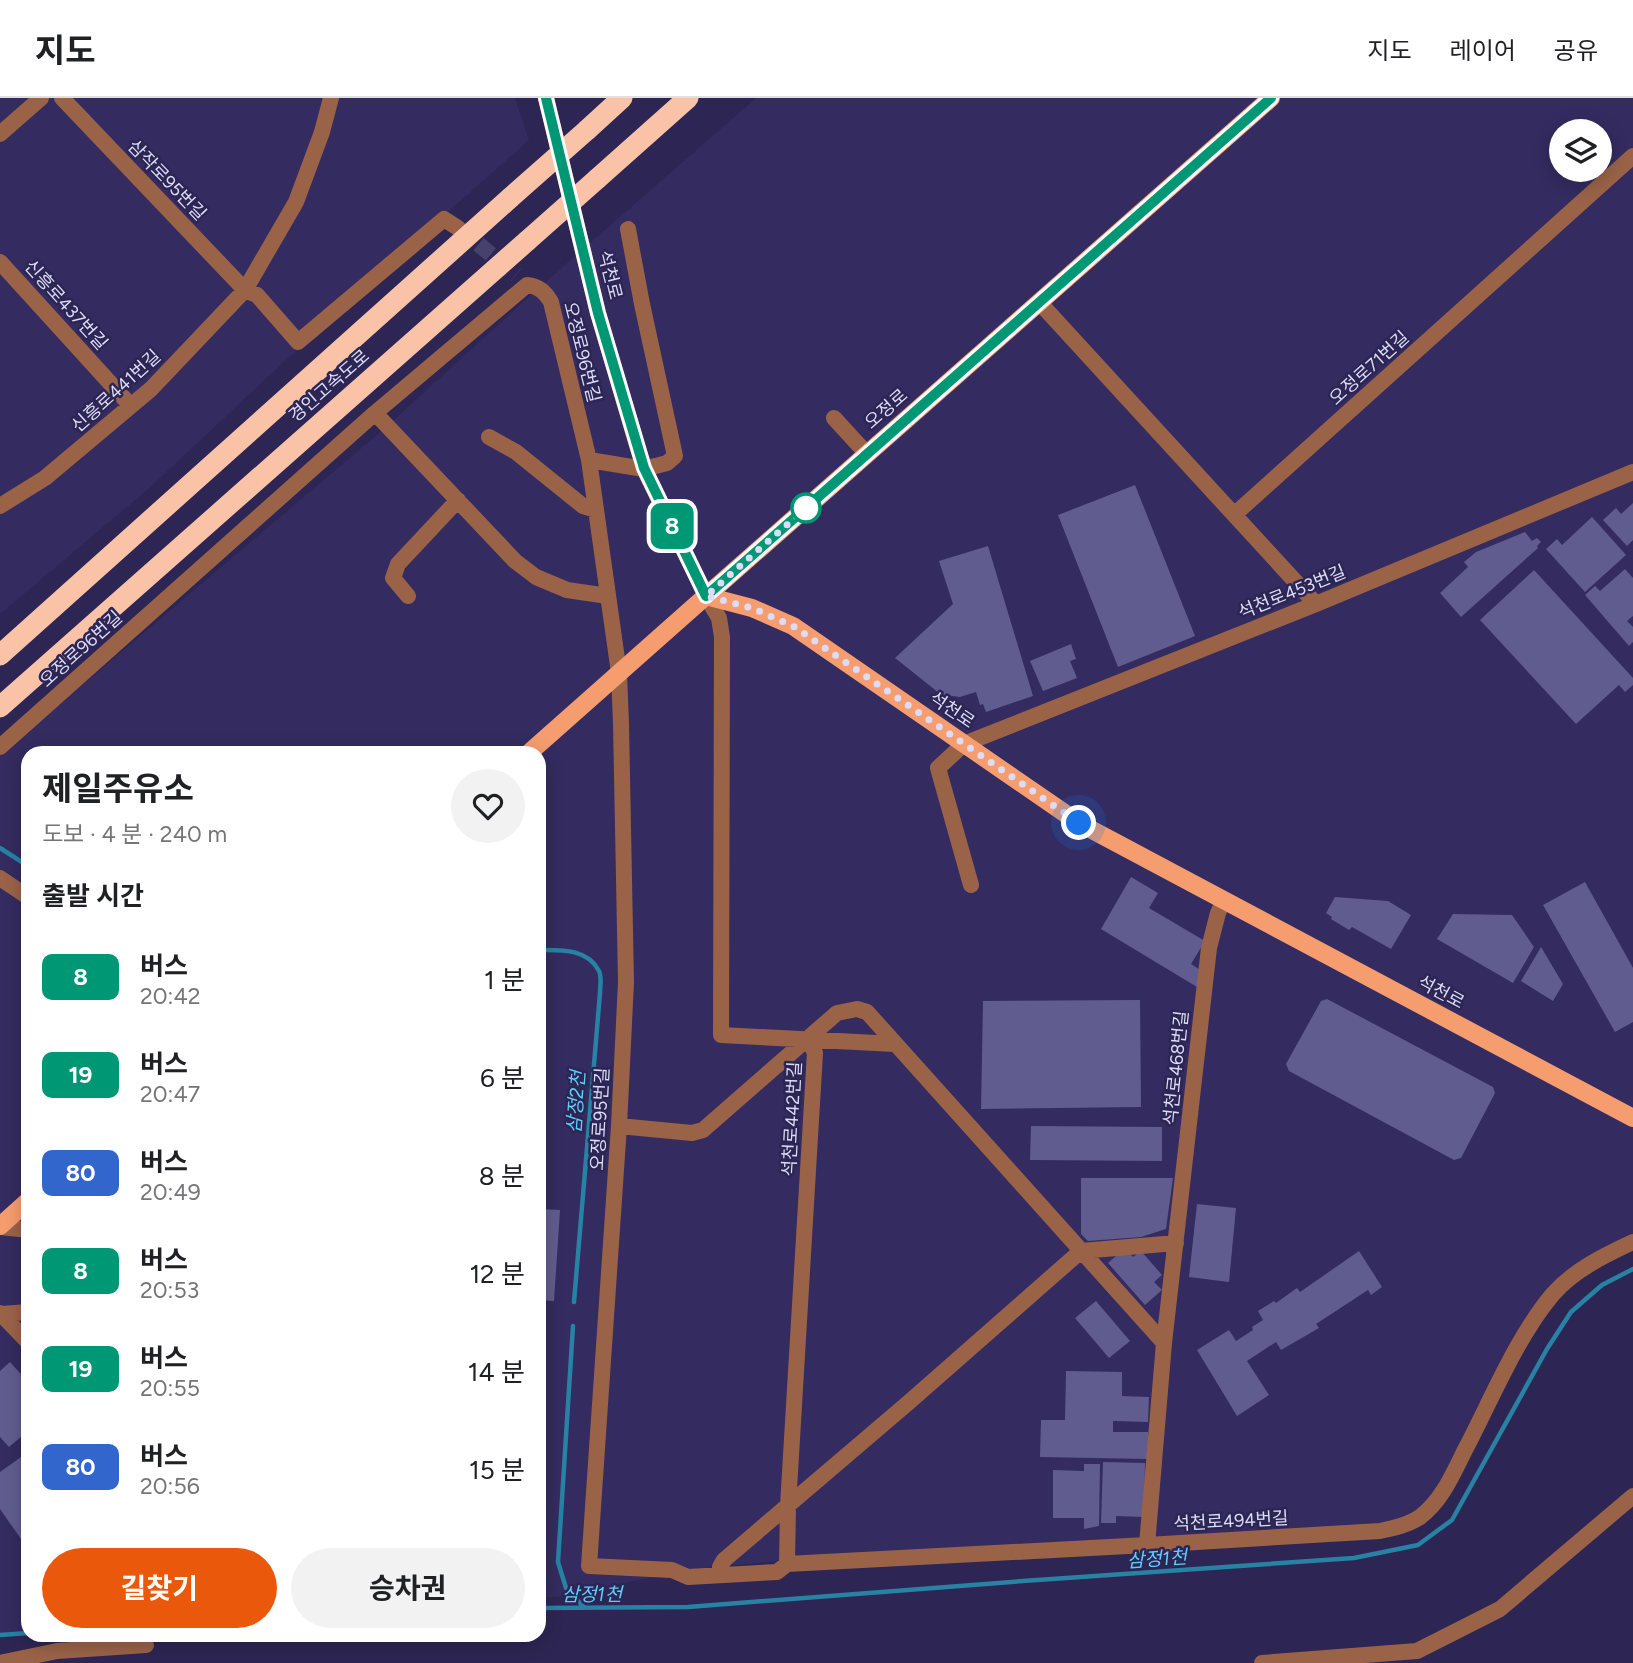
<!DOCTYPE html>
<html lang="ko">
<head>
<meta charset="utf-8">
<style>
  body { margin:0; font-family:Figtree,"Noto Sans KR",sans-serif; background:#f2f2f2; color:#202124; height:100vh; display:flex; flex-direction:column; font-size:26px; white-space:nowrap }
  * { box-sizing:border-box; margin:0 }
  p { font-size:23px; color:#757577 }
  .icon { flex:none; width:38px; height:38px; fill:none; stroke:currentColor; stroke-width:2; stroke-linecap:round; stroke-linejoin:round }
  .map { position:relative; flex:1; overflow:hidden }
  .details { position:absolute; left:21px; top:648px; width:525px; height:896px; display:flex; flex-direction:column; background:#fff; border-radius:21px; box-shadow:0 4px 18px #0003 }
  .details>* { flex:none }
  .badge { padding:0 14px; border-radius:10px; font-size:24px; line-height:46px }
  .controls { position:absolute; left:1549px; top:21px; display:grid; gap:14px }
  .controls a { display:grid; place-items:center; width:63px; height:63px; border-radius:50%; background:#fff; box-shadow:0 4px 18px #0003; font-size:35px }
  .you { position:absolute; width:35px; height:35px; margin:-18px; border:5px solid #fff; border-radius:50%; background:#1a73e8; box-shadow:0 0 0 10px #1a73e833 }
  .map>.badge { position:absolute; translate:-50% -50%; box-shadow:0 0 0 4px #fff }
  h2 { padding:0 21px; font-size:26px; line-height:63px }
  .round { display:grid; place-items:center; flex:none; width:74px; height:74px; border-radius:37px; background:#f2f2f2 }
  .headline { display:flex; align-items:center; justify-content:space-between; height:119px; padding:0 21px }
  h1 { font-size:33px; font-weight:700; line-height:52px }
  .cta { display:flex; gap:14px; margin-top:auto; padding:14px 21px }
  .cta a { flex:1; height:80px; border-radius:42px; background:#ea580c; color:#fff; font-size:28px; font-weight:700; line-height:80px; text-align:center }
  .cta a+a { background:#f2f2f2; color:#202124 }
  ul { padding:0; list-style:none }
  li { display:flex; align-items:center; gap:21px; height:98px; padding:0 21px }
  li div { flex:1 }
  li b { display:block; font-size:26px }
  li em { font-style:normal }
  li .badge { min-width:77px; font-weight:700; text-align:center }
  header { display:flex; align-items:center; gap:42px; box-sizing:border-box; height:98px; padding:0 35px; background:#fff; border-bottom:2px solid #e0e0e0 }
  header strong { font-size:33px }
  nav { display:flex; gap:38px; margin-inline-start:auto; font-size:24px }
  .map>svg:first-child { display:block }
</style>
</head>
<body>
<header>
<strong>지도</strong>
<nav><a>지도</a><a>레이어</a><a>공유</a></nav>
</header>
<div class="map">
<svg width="1633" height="1565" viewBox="0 0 1633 1565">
  <rect width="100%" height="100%" fill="#2d2654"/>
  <path fill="#342b60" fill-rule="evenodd" d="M 0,0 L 515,0 L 529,42 L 378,176 L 147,392 L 0,516 Z
    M 756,0 L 1633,0 L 1633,1145 L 1555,1194 L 1421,1418 L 1380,1433 L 779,1463 L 686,1472 L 557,1499 L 539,1500 L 539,654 L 28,654 L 28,1535 L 0,1537 L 0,657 L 385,330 L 534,194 ZM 1561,33 L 1600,33 L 1600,72 L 1561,72 Z"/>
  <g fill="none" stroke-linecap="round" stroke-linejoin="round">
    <path stroke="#2782a4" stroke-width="4.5" d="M 0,750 L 28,768
      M 539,852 C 560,852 587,850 599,873 C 602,879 600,889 600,895 L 574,1204
      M 573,1228 L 558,1464 L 566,1490 L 584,1509
      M 539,1510 L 688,1509 L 1023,1483 L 1354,1460 L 1418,1447 L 1452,1422 L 1547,1251 L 1571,1214 L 1602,1187 L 1633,1171
      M 0,1537 L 28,1535"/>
  </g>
  <path fill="#615c8f" d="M 1135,387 L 1195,538 L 1118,569 L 1058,417 Z
    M 1633,405 L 1633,442 L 1627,448 L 1603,422 L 1616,410 L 1621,416 Z
    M 1592,419 L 1626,457 L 1585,494 L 1546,451 L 1557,441 L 1562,447 Z
    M 1525,434 L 1532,443 L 1537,440 L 1541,444 L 1537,448 L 1538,450 L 1461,519 L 1440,495 L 1468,469 L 1464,464 L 1476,454 Z
    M 988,448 L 1033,598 L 986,614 L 983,606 L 980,607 L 976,594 L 960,599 L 944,597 L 939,595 L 895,560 L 953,506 L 939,463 Z
    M 1625,471 L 1633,480 L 1633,518 L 1627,523 L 1633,529 L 1633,544 L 1629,548 L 1585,497 L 1595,488 L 1600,493 Z
    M 1534,472 L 1633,580 L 1633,587 L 1625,594 L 1619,587 L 1576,626 L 1480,522 Z
    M 1071,546 L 1076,561 L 1070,563 L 1077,580 L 1043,593 L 1030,563 Z
    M 1131,779 L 1158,795 L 1149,810 L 1205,843 L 1191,866 L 1205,875 L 1197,889 L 1101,831 Z
    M 1585,784 L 1633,870 L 1633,924 L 1615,934 L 1543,807 Z
    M 1335,799 L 1388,803 L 1411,817 L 1391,851 L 1352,829 L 1349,832 L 1331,821 L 1332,819 L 1326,815 Z
    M 1453,816 L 1512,817 L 1534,849 L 1513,885 L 1437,841 Z
    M 1541,849 L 1563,886 L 1553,903 L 1521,883 Z
    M 1327,901 L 1493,989 L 1495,995 L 1461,1060 L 1454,1062 L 1289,973 L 1286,966 L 1321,903 Z
    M 1140,902 L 1141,1009 L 981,1011 L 983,903 Z
    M 1031,1028 L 1162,1029 L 1162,1063 L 1030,1062 Z
    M 1081,1080 L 1173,1080 L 1166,1131 L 1141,1139 L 1088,1143 L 1081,1136 Z
    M 1197,1106 L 1236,1110 L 1229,1184 L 1189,1179 Z
    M 539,1111 L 560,1112 L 554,1203 L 539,1202 Z
    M 1125,1150 L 1133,1159 L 1141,1153 L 1162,1177 L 1154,1184 L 1162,1192 L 1145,1207 L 1108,1165 Z
    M 1359,1153 L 1382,1189 L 1371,1197 L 1368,1192 L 1316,1226 L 1319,1230 L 1281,1252 L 1276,1244 L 1247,1263 L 1269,1297 L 1237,1318 L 1197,1252 L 1229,1232 L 1236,1243 L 1253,1232 L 1252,1229 L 1263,1222 L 1258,1213 L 1274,1203 L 1276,1205 L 1297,1190 L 1300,1194 Z
    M 1096,1203 L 1130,1243 L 1109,1260 L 1075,1220 Z
    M 10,1264 L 28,1284 L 28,1333 L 9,1349 L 0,1339 L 0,1273 Z
    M 1066,1273 L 1122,1274 L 1122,1298 L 1149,1299 L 1148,1324 L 1113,1323 L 1113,1334 L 1148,1334 L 1148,1361 L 1040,1359 L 1041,1322 L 1065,1322 Z
    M 28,1354 L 28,1451 L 0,1411 L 0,1374 Z
    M 1103,1364 L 1145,1365 L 1144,1419 L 1116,1418 L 1116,1425 L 1101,1425 Z
    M 1084,1366 L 1100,1366 L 1099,1428 L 1084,1431 L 1084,1420 L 1053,1420 L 1053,1372 L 1084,1373 Z"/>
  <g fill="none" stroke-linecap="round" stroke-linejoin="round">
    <path stroke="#47416d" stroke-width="16" stroke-dasharray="16 8" stroke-linecap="butt" d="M 460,131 L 516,177"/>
    <path stroke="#9a6348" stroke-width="16" d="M 62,0 L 245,192 L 257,197 L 298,244 L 444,121 L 458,130
      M 546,0 L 598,215 L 644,371 L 706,498 L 719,520 L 722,539 L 721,937 L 895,946
      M 0,36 L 41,0
      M 0,164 L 131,308
      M 1039,204 L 1316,506
      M 375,315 L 515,463 L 536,479 L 567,492 L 608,498
      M 834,320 L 867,356
      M 489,339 L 516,354 L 583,408 L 596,412
      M 589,362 L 644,371 L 667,365 L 675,358 L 642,206 L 628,131
      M 0,408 L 45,380 L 151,291 L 245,192 L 296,104 L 322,34 L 331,0
      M 1235,416 L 1633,58
      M 408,498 L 393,480 L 398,466 L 458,402
      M 0,649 L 375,315 L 527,187 C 539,188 545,194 551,204 L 589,362 L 619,575 L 621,626 L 626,884 L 619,1028 L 589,1468 L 672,1472 L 688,1479 L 777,1474 L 787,1466 L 1147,1447 L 1380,1433 C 1394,1430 1408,1427 1420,1419 C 1443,1402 1454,1373 1467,1348 C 1492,1300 1518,1237 1553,1196 C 1574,1172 1605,1157 1633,1144
      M 0,780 L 28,799
      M 971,787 L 938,670 L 964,646 L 1316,506 L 1633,374
      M 619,1028 L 692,1035 L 703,1032 L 837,915 L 857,911 L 867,914 L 1164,1245
      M 0,1129 L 28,1132
      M 0,1215 L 28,1244
      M 2,1216 L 28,1214
      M 1147,1447 L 1164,1245 L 1209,850 L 1218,815 L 1224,802
      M 787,1466 L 788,1408 L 815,955 L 808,941
      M 720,1477 L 720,1469 L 724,1462 L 908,1305 L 1081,1153 L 1176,1145
      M 0,1565 L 57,1553 L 146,1547
      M 1262,1565 L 1417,1553 L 1500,1511 L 1633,1398"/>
    <path stroke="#f69d6f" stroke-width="18" d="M 706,498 L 752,510 L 793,528 L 1079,725 L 1633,1020
      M 530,654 L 706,498 L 1271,0
      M 0,1128 L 28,1103"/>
    <path stroke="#fac3a8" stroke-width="21" d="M 587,32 L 622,0
      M 597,81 L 688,0
      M 0,557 L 510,100
      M 0,609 L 527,143"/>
    <path stroke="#fac3a8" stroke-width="21" d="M 510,100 L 587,32
      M 527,143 L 597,81"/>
  </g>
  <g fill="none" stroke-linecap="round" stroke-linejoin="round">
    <g stroke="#fff" stroke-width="16">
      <path id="line" d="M 546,0 L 598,215 L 644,370 L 706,498 L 1271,0"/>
    </g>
    <use href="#line" stroke="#009775" stroke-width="10"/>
    <path stroke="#dcdbf8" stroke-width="7" stroke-dasharray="0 12.6" d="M 806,410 L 706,498 L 752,510 L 793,528 L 1079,725"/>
  </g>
  <circle fill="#fff" stroke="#009775" stroke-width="3.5" cx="806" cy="410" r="14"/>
  <g text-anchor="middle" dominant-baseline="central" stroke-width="5" stroke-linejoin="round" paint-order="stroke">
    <g font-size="18" fill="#dcdbf8" stroke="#2d2654">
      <text transform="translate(167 82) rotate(46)">삼작로95번길</text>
      <text transform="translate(610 177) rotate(76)">석천로</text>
      <text transform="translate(66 207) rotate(48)">신흥로437번길</text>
      <text transform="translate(582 254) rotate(76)">오정로96번길</text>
      <text transform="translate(1369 270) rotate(-42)">오정로71번길</text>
      <text transform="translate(329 288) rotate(-41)">경인고속도로</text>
      <text transform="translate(116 293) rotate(-42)">신흥로441번길</text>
      <text transform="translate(886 311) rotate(-41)">오정로</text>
      <text transform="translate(1292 494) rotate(-22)">석천로453번길</text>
      <text transform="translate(81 551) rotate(-42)">오정로96번길</text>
      <text transform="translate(952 612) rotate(34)">석천로</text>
      <text transform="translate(1441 894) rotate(28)">석천로</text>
      <text transform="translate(1176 970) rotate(-84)">석천로468번길</text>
      <text transform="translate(600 1021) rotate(-87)">오정로95번길</text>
      <text transform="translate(792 1021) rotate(-87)">석천로442번길</text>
      <text transform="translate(1231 1423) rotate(-3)">석천로494번길</text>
    </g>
    <g font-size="19" font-style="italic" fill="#5dcffd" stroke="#2d2654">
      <text transform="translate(576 1004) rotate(-86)">삼정2천</text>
      <text transform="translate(1157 1461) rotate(-4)">삼정1천</text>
      <text x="592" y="1496">삼정1천</text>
    </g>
  </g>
</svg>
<div class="controls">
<a><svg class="icon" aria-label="layers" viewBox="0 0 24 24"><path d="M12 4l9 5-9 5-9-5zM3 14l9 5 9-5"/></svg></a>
</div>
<div class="you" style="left:1079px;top:725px"></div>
<b class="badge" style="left:672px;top:428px;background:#009775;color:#fff">8</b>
<section class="details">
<div class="headline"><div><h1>제일주유소</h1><p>도보 · 4 분 · 240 m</p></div><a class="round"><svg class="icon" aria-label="heart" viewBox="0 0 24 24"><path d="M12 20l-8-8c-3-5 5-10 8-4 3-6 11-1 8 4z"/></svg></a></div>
<h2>출발 시간</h2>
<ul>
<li><span class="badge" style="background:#009775;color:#fff">8</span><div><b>버스</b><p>20:42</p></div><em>1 분</em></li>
<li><span class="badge" style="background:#009775;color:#fff">19</span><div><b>버스</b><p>20:47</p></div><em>6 분</em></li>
<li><span class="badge" style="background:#36c;color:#fff">80</span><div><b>버스</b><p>20:49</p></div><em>8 분</em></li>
<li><span class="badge" style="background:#009775;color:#fff">8</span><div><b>버스</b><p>20:53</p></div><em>12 분</em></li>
<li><span class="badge" style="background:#009775;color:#fff">19</span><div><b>버스</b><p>20:55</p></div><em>14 분</em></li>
<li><span class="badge" style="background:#36c;color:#fff">80</span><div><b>버스</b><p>20:56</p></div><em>15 분</em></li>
</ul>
<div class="cta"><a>길찾기</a><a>승차권</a></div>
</section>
</div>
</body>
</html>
